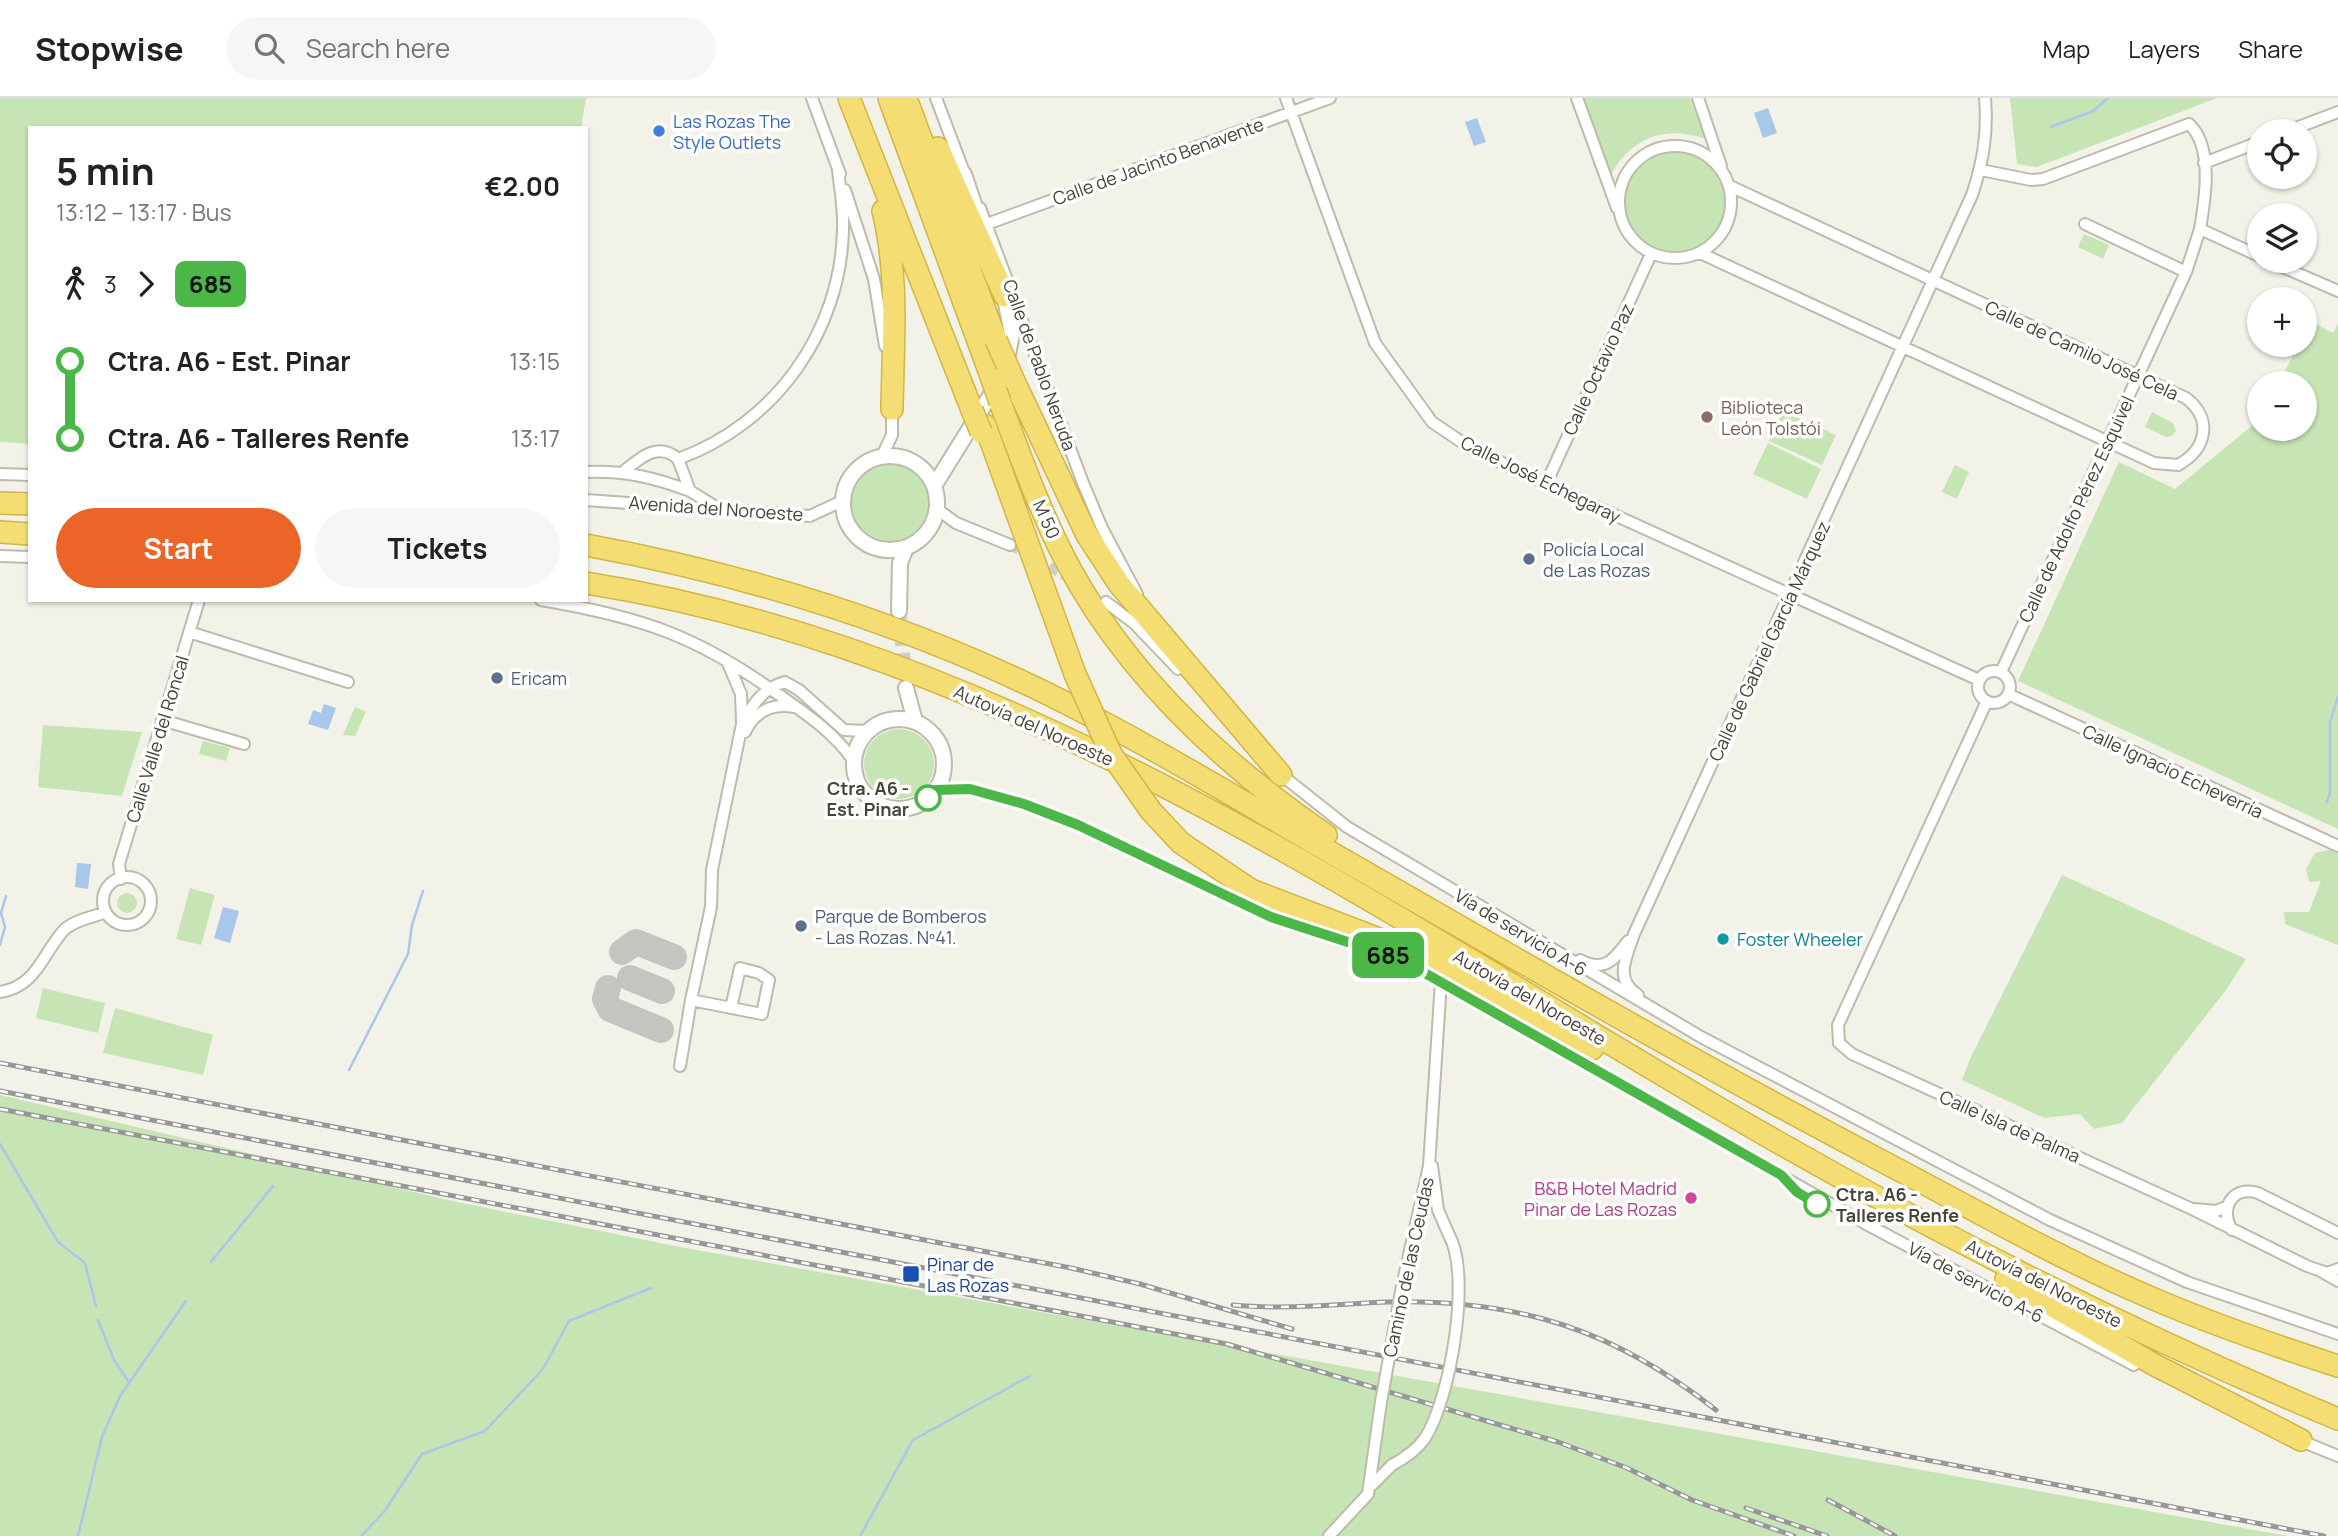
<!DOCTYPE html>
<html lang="en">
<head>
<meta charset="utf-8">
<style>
  body { margin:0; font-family:Manrope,sans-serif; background:#f6f6f6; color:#222; height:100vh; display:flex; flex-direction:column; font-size:26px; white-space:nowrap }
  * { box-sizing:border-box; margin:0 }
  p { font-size:23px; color:#767676 }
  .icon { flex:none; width:38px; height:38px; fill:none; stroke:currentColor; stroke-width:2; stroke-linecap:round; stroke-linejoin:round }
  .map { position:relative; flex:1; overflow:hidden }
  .panel { position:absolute; left:28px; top:28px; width:560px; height:476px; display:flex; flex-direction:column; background:#fff; border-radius:0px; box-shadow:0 2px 5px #0004 }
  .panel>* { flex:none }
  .badge { padding:0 14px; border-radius:10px; font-size:24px; line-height:46px }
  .fabs { position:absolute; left:2247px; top:21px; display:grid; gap:14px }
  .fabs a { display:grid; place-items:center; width:70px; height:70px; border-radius:50%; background:#fff; box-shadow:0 2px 5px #0004; font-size:35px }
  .map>.badge { position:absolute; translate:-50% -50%; box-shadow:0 0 0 4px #fff }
  .legs { display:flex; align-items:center; gap:10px; height:77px; padding:0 28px; font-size:23px }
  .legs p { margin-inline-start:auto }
  .headline { display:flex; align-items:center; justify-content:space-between; height:119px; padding:0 28px }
  h1 { font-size:38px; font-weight:700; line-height:52px }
  .action { display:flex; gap:14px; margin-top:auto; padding:14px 28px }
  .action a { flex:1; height:80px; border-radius:42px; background:#eb6528; color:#fff; font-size:28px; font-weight:700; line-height:80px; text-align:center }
  .action a+a { background:#f6f6f6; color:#222 }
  ul { padding:0 28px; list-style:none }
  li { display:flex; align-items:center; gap:24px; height:77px; font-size:26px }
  li i { display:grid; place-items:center; width:10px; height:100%; margin:0 9px; background:currentColor }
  li i::after { content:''; width:18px; height:18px; margin:-9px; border:5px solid; border-radius:50%; background:#fff }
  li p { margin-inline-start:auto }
  li:first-child i { background:linear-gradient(#0000 50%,currentColor 0) }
  li:last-child i { background:linear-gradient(currentColor 50%,#0000 0) }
  header { display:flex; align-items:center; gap:42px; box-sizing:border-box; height:98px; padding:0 35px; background:#fff; border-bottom:2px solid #e0e0e0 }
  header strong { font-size:33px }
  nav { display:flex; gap:38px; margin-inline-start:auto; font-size:24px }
  .search { width:490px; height:63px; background:#f6f6f6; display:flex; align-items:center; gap:18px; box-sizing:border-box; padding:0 24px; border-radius:38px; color:#767676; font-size:26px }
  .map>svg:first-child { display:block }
</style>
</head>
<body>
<header>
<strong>Stopwise</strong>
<div class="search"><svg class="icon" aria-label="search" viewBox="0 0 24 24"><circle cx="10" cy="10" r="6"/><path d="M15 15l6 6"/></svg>Search here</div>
<nav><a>Map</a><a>Layers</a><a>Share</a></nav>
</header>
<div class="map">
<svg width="2338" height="1438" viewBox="0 0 2338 1438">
  <rect width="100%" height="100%" fill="#f3f2e9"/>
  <path fill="#c7e4b4" d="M 0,0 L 586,0 L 581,30 L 30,30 L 30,346 L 0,344 Z
    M 1582,0 L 1690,0 L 1706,41 C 1666,27 1631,39 1611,77 Z
    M 2010,0 L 2217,0 L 2037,69 L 2017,66 Z
    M1624 104a51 51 0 1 1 102 0a51 51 0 1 1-102 0Z
    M 2084,136 L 2109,147 L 2103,161 L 2078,149 Z
    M 2310,223 L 2333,235 L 2338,226 L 2338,731 L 2018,583 L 2119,364 L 2175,391 L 2259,322 L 2259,331 L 2305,331 L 2305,285 L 2279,285 L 2298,247 L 2305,247 L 2305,233 Z
    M 1783,313 L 1836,337 L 1822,367 L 1769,343 Z
    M 2152,314 L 2173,325 L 2176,333 L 2172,338 L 2166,339 L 2145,329 Z
    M 1768,345 L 1821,371 L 1807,401 L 1753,376 Z
    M848 406a41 41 0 1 1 82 0a41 41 0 1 1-82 0Z
    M 1955,367 L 1969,374 L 1957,401 L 1942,394 Z
    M 355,609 L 366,614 L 355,638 L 343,637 Z
    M 43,627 L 142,634 L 122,698 L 38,689 Z
    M864 666a35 35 0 1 1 70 0a35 35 0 1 1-70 0Z
    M 203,643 L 230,650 L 226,663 L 199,656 Z
    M 2333,751 L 2338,753 L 2338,847 L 2285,826 L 2284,814 L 2309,814 L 2321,783 L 2309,784 L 2306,771 L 2315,755 Z
    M 2062,777 L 2246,861 L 2226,892 L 2122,1025 L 2094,1031 L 2080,1016 L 2044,1020 L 1962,982 L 1970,961 Z
    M 190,790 L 215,797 L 201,847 L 176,841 Z
    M117 805a10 10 0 1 1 20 0a10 10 0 1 1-20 0Z
    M 43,890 L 105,905 L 98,935 L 36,920 Z
    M 115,910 L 213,937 L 203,977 L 103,955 Z
    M 0,997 L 457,1104 L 680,1149 L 2288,1438 L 0,1438 Z"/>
  <path fill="#a9c6eb" d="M 1768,10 L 1777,35 L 1763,40 L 1754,15 Z
    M 1477,20 L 1486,44 L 1474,48 L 1465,24 Z
    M 324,606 L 336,610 L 328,632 L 308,626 L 313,612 L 321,615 Z
    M 77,765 L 91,766 L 88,791 L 75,789 Z
    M 223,809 L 239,813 L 230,845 L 214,840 Z"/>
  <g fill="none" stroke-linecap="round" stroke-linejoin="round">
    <path stroke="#a9c6eb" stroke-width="2.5" d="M 2051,29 L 2093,13 L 2108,0
      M 2327,704 L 2330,695 L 2330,624 L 2338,599
      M 0,847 L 5,829 L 1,815 L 6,798
      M 349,972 L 408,856 L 412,827 L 423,793
      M 0,1046 L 58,1144 L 85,1165 L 96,1208
      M 211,1164 L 273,1088
      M 98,1222 L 114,1262 L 129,1284
      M 78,1438 L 102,1339 L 120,1298 L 186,1203
      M 361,1438 L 384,1414 L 422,1356 L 485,1333 L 543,1271 L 569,1223 L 651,1190
      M 860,1438 L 913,1342 L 1030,1278"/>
    <path stroke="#c5c4c0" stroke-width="26" d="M 622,854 L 636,844 L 674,859
      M 630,880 L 662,893
      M 608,890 L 605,901 L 610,911 L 661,932"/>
    <path stroke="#d0cfc6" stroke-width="10" stroke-dasharray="10 5" stroke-linecap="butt" d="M 1010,447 L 1071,481"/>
    <path stroke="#d0cfc6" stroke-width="14" stroke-dasharray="14 7" stroke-linecap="butt" d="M 899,513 L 905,578"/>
    <g stroke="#bebbac" stroke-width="14">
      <path id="minor" d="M 812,0 L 840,76
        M 936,0 L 967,82
        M 1286,0 L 1375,245 L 1432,324 L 1469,349 L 1546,386 L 1979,582
        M 1577,0 L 1617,110
        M 1698,0 L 1721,68
        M 2288,33 L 2338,14
        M1619 104a56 56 0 1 1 112 0a56 56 0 1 1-112 0Z
        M 2204,65 L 2259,44
        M 1981,72 L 2031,82 L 2043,81 L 2189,26 C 2214,49 2205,102 2200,131 L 2259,158
        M 845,92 L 874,181 L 885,248
        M 980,110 L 1083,385 L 1102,430 L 1137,496
        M 987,126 L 1330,0
        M 2085,126 L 2186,174
        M 1700,155 L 2154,365 L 2178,367 C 2207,351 2213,321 2186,300 L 1730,88
        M 2269,163 L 2338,193
        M 882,358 L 892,337 L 892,310
        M 678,361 L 690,393 L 716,409
        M 586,374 C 624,372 656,380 690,393
        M 623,374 C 640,360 658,343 678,361 C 775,326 841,234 843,131 C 844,111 840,91 838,72
        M 0,376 L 30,377
        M 1546,386 L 1651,156
        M 586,402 L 810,418 L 842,403
        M 937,411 L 956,425 L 1010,447
        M 0,458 L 30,459
        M 541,502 C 642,519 698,538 782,599 C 809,618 834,635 853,662
        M 1106,504 L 1135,526 L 1178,571
        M 189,534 L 348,584
        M 727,563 L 741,596 L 742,624
        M1978 589a16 16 0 1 1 32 0a16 16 0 1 1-32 0Z
        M 2001,574 L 2186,174 L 2200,131
        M 2008,596 L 2338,748
        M 1987,603 L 1838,927 L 1839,945 L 1852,956 L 2192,1111 L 2307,1168 L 2327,1175 L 2338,1171
        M 162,622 L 244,646
        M 745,634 C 755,613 772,605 794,609
        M 1279,675 L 1347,729 L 1701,939 L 2050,1122 L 2187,1184 L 2338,1236
        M 935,692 L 970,691 L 1025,706 L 1078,727 L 1271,819 L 1400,861 L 1866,1126 L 2134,1267
        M103 803a24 24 0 1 1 48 0a24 24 0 1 1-48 0Z
        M 121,781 L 119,766 L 199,502
        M 1580,862 C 1604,875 1614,862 1628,843
        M 0,894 C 38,888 42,855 65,831 C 75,822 93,819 106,814
        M 1638,897 C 1613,881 1627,858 1634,836 L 1972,97 C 1983,64 1988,35 1985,0
        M 731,910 L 740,870 L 759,875 L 769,882 L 762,916 L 691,902 L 711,809 L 712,772 L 742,626 C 752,607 763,590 785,584 L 799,592 L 844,632 L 867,633
        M 680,968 L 691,902
        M 1432,1068 L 1438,1112 L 1449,1137
        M 2195,1111 L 2216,1113 L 2226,1109
        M 2232,1132 C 2219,1111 2232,1087 2258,1095 L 2338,1135
        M 2322,1174 L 2338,1183
        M 1402,1188 L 1429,1068 L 1441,883
        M 2299,1342 L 2338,1358
        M 1372,1387 L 1392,1367
        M 1329,1438 L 1368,1396 L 1381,1304"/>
    </g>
    <g stroke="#bebbac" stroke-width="18">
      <path id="tertiary" d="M 964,76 L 978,118
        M 1003,191 L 1012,236 L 1006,266
        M843 405a47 47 0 1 1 94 0a47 47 0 1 1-94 0Z
        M 934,388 L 998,285
        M 899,513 L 900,465 L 906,450
        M 906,590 L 915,623
        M854 666a45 45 0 1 1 90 0a45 45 0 1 1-90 0Z"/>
    </g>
    <g stroke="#d3b543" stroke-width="24">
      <path id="motorway" d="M 849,0 L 972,312
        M 889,0 L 992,281
        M 906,0 L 996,242
        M 938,50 L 1005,198
        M 883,113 C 899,178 893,245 892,311
        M 1013,281 L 1087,437 L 1119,486 L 1281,677
        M 1000,304 C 1020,357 1039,411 1065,461 C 1125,576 1221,665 1326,737
        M 985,327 L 1075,576
        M 0,405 L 30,406
        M 0,434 L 30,436
        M 586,447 C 749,477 910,527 1058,601 C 1160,652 1257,713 1356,769 C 1528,868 1700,967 1876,1060 C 1968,1108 2059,1161 2154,1201 C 2214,1227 2276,1248 2338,1268
        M 586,485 C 1004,551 1359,800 1717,1009 C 1917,1126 2124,1232 2338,1321
        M 1151,713 L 1181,745 L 1251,792 L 1421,857 L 1592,951
        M 2006,1181 L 2153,1266 L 2301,1342"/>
    </g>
    <use href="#minor" stroke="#fff" stroke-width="10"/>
    <use href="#tertiary" stroke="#fff" stroke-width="14"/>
    <use href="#motorway" stroke="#f4de73" stroke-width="21"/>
    <g stroke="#979797" stroke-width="5">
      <path id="rail" d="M 0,965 L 1071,1170 L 1140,1186 L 1292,1231
        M 0,993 L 2324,1438
        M 0,1011 L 1227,1246 L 1558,1344 L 1627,1370 L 1692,1402 L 1794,1438
        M 1233,1207 C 1283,1212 1336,1206 1387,1204 C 1518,1201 1613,1231 1716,1312
        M 1828,1402 L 1895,1438
        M 1746,1410 L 1827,1438"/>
    </g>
    <use href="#rail" stroke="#fff" stroke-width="2.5" stroke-dasharray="8" stroke-linecap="butt"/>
    <g stroke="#bebbac" stroke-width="14" stroke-linecap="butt">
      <path id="minor-bridge" d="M 1381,1304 L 1402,1188
        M 1392,1367 C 1405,1360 1417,1352 1425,1340 C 1450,1302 1472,1177 1449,1137"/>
    </g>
    <g stroke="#d3b543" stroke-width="24" stroke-linecap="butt">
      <path id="motorway-bridge" d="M 996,242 L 1013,281
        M 992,281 L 1000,304
        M 972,312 L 981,334
        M 1075,576 L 1111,656 L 1151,713"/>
    </g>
    <use href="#minor-bridge" stroke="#fff" stroke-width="10"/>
    <use href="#motorway-bridge" stroke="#f4de73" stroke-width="21"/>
  </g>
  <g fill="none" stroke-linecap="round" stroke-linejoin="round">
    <g stroke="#fff" stroke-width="16">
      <path id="line-1" d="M 928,700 L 935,692 L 970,691 L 1024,706 L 1078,727 L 1271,819 L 1400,861 L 1781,1077 L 1797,1094 L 1817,1106"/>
    </g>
    <use href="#line-1" stroke="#4ab747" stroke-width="10"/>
  </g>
  <circle fill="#3f7fe0" stroke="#fff" stroke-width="2.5" cx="659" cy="33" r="7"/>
  <circle fill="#8d6e63" stroke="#fff" stroke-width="2.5" cx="1707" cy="319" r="7"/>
  <g fill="#5c6f8a" stroke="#fff" stroke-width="2.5">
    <circle cx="1529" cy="461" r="7"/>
    <circle cx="497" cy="580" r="7"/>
    <circle cx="801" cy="828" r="7"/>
  </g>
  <g fill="#fff" stroke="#4ab747" stroke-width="3.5">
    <circle cx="928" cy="700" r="12"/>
    <circle cx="1817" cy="1106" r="12"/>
  </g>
  <circle fill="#0f9aa8" stroke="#fff" stroke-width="2.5" cx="1723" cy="841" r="7"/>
  <circle fill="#d1479c" stroke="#fff" stroke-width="2.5" cx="1691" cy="1100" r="7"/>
  <rect fill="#1a4fb4" stroke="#fff" stroke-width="2.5" x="902" y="1167" width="18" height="18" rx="3.5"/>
  <g text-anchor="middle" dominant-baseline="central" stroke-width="7" stroke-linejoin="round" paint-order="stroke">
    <g font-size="18" fill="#366cbe" stroke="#fff" text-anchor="start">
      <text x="673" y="23">Las Rozas The<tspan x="673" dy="21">Style Outlets</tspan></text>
    </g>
    <g font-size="18" fill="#464338" stroke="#fff">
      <text transform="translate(1158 63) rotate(-20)">Calle de Jacinto Benavente</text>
      <text transform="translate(2082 252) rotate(25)">Calle de Camilo José Cela</text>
      <text transform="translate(1040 267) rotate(70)">Calle de Pablo Neruda</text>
      <text transform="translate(1598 271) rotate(-65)">Calle Octavio Paz</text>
      <text transform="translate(1541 381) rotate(26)">Calle José Echegaray</text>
      <text transform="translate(716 410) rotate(4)">Avenida del Noroeste</text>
      <text transform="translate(2076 411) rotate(-65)">Calle de Adolfo Pérez Esquivel</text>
      <text transform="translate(1047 421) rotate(66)">M 50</text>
      <text transform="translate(1769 543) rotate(-65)">Calle de Gabriel García Márquez</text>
      <text transform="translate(1034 627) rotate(24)">Autovía del Noroeste</text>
      <text transform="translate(157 641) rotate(-73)">Calle Valle del Roncal</text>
      <text transform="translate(2173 673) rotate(25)">Calle Ignacio Echeverría</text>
      <text transform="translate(1521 834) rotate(31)">Vía de servicio A-6</text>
      <text transform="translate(1530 899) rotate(30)">Autovía del Noroeste</text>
      <text transform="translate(2010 1028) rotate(24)">Calle Isla de Palma</text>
      <text transform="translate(1408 1169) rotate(-78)">Camino de las Ceudas</text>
      <text transform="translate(1976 1184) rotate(28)">Vía de servicio A-6</text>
      <text transform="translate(2044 1185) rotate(27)">Autovía del Noroeste</text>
    </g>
    <g font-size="18" fill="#785e54" stroke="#fff" text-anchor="start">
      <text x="1721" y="309">Biblioteca<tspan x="1721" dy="21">León Tolstói</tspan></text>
    </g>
    <g font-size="18" fill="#4e5e75" stroke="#fff" text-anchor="start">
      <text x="1543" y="451">Policía Local<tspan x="1543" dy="21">de Las Rozas</tspan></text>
      <text x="511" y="580">Ericam</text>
      <text x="815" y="818">Parque de Bomberos<tspan x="815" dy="21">- Las Rozas. Nº41.</tspan></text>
    </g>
    <g font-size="18" font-weight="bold" fill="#464338" stroke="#fff" text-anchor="end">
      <text x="909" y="690">Ctra. A6 -<tspan x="909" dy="21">Est. Pinar</tspan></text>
      <text x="1836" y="1096" text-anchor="start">Ctra. A6 -<tspan x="1836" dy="21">Talleres Renfe</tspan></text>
    </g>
    <g font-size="18" fill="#0d838f" stroke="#fff" text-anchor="start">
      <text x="1737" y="841">Foster Wheeler</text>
    </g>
    <g font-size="18" fill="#b23c85" stroke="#fff" text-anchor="end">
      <text x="1677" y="1090">B&amp;B Hotel Madrid<tspan x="1677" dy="21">Pinar de Las Rozas</tspan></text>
    </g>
    <g font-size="18" fill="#164399" stroke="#fff" text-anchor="start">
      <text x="927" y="1166">Pinar de<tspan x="927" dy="21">Las Rozas</tspan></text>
    </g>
  </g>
</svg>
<div class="fabs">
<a><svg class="icon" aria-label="locate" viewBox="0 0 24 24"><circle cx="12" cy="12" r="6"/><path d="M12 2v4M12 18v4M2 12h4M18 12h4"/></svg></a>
<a><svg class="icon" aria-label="layers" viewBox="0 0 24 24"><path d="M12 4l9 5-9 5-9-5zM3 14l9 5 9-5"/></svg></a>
<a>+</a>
<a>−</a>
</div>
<b class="badge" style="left:1388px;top:857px;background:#4ab747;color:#111">685</b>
<section class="panel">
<div class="headline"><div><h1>5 min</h1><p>13:12 – 13:17 · Bus</p></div><b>€2.00</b></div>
<div class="legs"><svg class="icon" aria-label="walk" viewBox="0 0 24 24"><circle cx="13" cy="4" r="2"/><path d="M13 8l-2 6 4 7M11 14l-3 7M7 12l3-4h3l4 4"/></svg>3<svg class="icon" aria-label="forward" viewBox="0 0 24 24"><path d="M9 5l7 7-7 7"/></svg><b class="badge" style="background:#4ab747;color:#111">685</b></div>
<ul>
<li><i style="color:#4ab747"></i><b>Ctra. A6 - Est. Pinar</b><p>13:15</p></li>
<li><i style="color:#4ab747"></i><b>Ctra. A6 - Talleres Renfe</b><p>13:17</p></li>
</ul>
<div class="action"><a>Start</a><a>Tickets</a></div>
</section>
</div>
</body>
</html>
